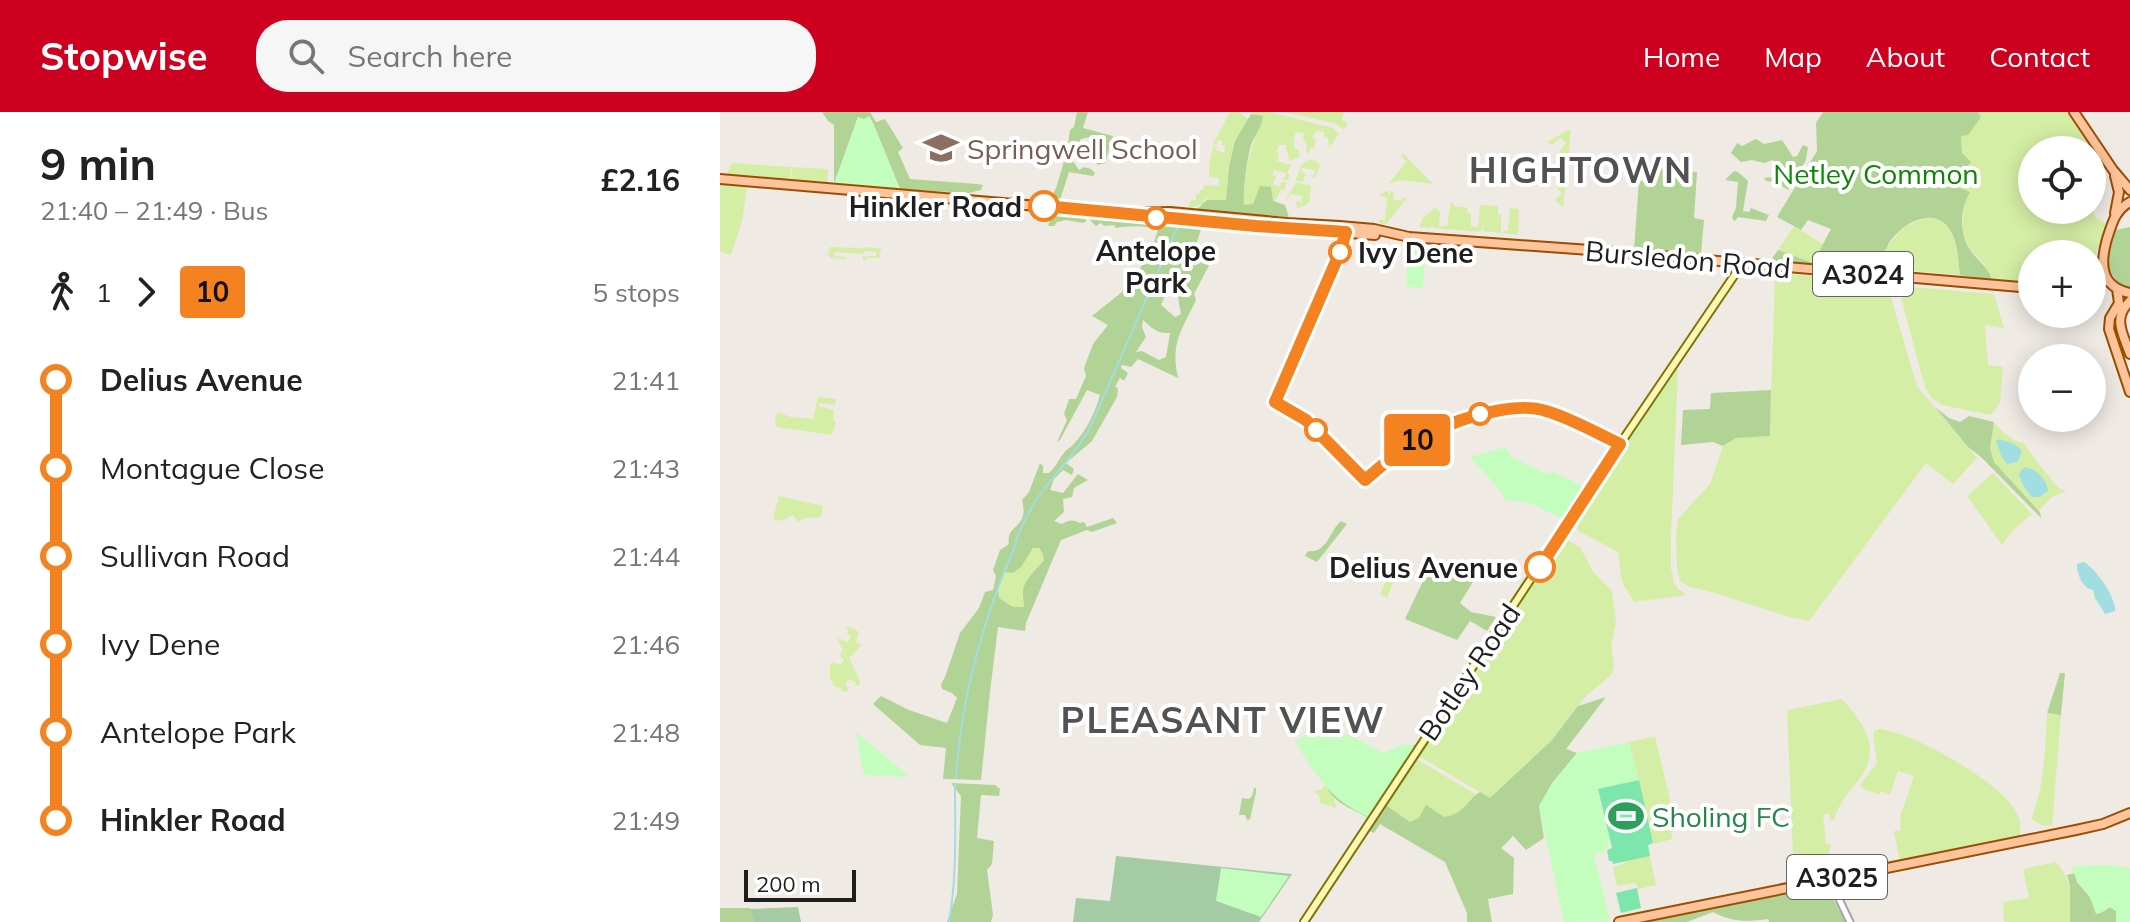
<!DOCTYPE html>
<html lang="en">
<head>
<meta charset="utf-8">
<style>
  body { margin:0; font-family:Mulish,sans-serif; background:#f6f6f6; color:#222; height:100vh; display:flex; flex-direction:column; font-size:30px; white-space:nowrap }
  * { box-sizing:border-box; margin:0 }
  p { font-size:26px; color:#767676 }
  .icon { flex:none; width:44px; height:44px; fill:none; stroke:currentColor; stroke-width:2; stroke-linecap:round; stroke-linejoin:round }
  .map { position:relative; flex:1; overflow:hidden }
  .details { display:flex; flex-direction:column; background:#fff; width:720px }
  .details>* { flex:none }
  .badge { padding:0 16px; border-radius:6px; font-size:28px; line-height:52px }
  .tools { position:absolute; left:1298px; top:24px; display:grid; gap:16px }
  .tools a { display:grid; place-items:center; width:88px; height:88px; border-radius:50%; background:#fff; box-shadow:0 4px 20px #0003; font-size:40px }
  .scale { position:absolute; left:24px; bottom:20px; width:112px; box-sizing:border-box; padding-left:8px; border:4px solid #1f1f1f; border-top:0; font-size:22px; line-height:28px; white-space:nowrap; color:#1f1f1f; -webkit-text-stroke:6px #fff; paint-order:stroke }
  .map>.badge { position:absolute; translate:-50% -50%; box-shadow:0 0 0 4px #fff }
  .legs { display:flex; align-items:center; gap:12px; height:88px; padding:0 40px; font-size:26px }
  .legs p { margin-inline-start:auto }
  .head { display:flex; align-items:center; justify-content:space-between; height:136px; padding:0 40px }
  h1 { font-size:44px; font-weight:700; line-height:60px }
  ul { padding:0 40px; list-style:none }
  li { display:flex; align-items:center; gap:28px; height:88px; font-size:30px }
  li i { display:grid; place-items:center; width:12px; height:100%; margin:0 10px; background:currentColor }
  li i::after { content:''; width:20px; height:20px; margin:-10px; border:6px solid; border-radius:50%; background:#fff }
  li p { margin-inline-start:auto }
  li:first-child i { background:linear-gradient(#0000 50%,currentColor 0) }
  li:last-child i { background:linear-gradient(currentColor 50%,#0000 0) }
  header { display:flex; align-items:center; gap:48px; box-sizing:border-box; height:112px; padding:0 40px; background:#ce0020; color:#fff }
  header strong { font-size:38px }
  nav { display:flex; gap:44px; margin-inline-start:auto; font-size:28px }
  .search { width:560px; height:72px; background:#f6f6f6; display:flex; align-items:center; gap:20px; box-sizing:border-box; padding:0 28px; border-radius:32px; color:#767676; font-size:30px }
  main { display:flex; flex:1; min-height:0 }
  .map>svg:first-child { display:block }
</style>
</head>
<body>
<header>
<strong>Stopwise</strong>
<div class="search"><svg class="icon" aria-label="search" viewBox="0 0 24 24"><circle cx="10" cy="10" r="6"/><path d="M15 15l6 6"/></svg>Search here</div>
<nav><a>Home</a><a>Map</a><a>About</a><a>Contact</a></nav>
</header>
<main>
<section class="details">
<div class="head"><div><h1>9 min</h1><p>21:40 – 21:49 · Bus</p></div><b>£2.16</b></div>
<div class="legs"><svg class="icon" aria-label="walk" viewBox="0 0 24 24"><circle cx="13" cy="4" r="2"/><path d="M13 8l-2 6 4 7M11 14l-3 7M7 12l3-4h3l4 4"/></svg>1<svg class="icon" aria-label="forward" viewBox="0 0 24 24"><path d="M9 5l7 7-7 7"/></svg><b class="badge" style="background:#f58220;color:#111">10</b><p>5 stops</p></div>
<ul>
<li><i style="color:#f58220"></i><b>Delius Avenue</b><p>21:41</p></li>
<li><i style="color:#f58220"></i><span>Montague Close</span><p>21:43</p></li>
<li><i style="color:#f58220"></i><span>Sullivan Road</span><p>21:44</p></li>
<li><i style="color:#f58220"></i><span>Ivy Dene</span><p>21:46</p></li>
<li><i style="color:#f58220"></i><span>Antelope Park</span><p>21:48</p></li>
<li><i style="color:#f58220"></i><b>Hinkler Road</b><p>21:49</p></li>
</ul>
</section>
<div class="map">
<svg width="1410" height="810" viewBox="0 0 1410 810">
  <rect width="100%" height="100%" fill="#f0eae4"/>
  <path fill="#d5eea6" d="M 510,0 L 518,0 L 528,7 L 515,29 L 509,55 L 506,88 L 487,88 L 487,84 L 483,92 L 468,97 L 471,88 L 476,88 L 476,82 L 479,82 L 480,78 L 483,78 L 484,73 L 499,74 L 499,66 L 489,65 L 489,57 L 492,56 L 489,55 L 493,34 L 498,35 L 496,38 L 505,41 L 505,34 L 501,33 L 502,29 L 498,28 L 497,33 L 493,32 Z
    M 527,0 L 550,0 L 613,16 L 619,22 L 609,36 L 608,26 L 604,24 L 604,20 L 596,19 L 593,26 L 596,27 L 594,36 L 591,35 L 589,42 L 586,40 L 587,33 L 583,27 L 584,21 L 576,20 L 573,28 L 575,29 L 574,36 L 579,38 L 579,45 L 569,49 L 568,40 L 566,39 L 566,33 L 559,33 L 556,40 L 559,41 L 557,49 L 571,53 L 567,61 L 570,63 L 568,68 L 560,66 L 565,66 L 566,61 L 554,58 L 552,63 L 557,64 L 555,66 L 553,73 L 560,74 L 562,70 L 567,70 L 564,78 L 561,77 L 555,90 L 524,94 C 523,63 531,33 543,5 Z
    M 564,0 L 624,0 L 622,8 L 627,10 L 626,16 L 623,17 L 614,11 Z
    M 1258,0 L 1348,0 L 1368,30 L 1365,34 L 1367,38 L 1312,38 L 1312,98 L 1372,98 L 1372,93 L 1375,105 L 1386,112 L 1375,144 L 1372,148 L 1372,142 L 1312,142 L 1312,170 L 1272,168 L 1264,152 L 1250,137 L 1242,120 L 1244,90 L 1240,76 L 1243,59 L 1241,23 L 1261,5 Z
    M 848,18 L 851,19 L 843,95 L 835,88 L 842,82 L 835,73 L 843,64 L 837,58 L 828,66 L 826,64 L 837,54 L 840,56 L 846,50 L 838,41 L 846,31 L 840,26 L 832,33 L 827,30 Z
    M 683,41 L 713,72 L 681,68 L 669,71 L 686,50 L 681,43 Z
    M 590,47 L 599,51 L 600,53 L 595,66 L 589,64 L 594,63 L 595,58 L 582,56 L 581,60 L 586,62 L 586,64 L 584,64 L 583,70 L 577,69 L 576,67 L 582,52 Z
    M 12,51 L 71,55 L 70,68 L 7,62 Z
    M 72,55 L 108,57 L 107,72 L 71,69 Z
    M 576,71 L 591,73 L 589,91 L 577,97 L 576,89 L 582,90 L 582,84 L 570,82 L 568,87 L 573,90 L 566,86 Z
    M 0,72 L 27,75 L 22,109 L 11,143 L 0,140 Z
    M 668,78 L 670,85 L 670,79 L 674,80 L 673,87 L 681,89 L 682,85 L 686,87 L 666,112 L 659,111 L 659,108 L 665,108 L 667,85 L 658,84 Z
    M 731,90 L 733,91 L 734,94 L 748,96 L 747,100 L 751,102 L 751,115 L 758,115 L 760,93 L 778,94 L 778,102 L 781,103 L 781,121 L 762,119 L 765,111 L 760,120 L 715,116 L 711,113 L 711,116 L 699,115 L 703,106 L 716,95 L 717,98 L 720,99 L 719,114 L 727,114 Z
    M 790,96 L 799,97 L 798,123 L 782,121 L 783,119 L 788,118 Z
    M 1203,106 C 1207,106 1212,105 1216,106 C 1237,112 1237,146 1240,163 L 1161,156 L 1166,135 L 1183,116 Z
    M 1074,114 L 1103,132 L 1092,151 L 1058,138 Z
    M 110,135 L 143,136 L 144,135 L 161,136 L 159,146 L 147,146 L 144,149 L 143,149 L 143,144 L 156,144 L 157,140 L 145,139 L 142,142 L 114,140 L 114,144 L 126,145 L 126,147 L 111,146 L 108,143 Z
    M 1055,161 L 1169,169 L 1169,179 L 1197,274 L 1257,346 L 1233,372 L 1206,351 L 1089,509 L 1069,505 L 992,480 L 969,475 L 960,469 L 957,456 L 956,423 L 958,407 L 990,372 L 1003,334 L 1016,326 L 1050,324 Z
    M 1178,174 L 1274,182 L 1284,216 L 1265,213 L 1268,253 L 1283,255 L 1280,291 L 1271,303 L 1231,295 L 1220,292 L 1211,285 L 1206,277 L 1201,261 Z
    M 955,257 L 958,257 L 951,424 L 951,456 L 954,471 L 958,477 L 967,483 L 914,490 L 902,470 L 898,440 L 859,419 L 853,409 Z
    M 98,285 L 116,287 L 115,293 L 100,291 L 98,294 L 114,298 L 113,309 L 116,310 L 112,323 L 57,315 L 55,310 L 57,300 L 71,305 L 93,307 Z
    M 1274,310 C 1283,321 1291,328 1305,332 C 1307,338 1336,374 1340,377 C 1342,378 1345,378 1347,379 L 1332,385 L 1319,398 L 1274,350 L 1270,336 Z
    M 1273,361 L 1312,402 L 1293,418 L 1282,433 L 1247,384 Z
    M 59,384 L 103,394 L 101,405 L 85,406 L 78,410 L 73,403 L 61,409 L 53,407 Z
    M 842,425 L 860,435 L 873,460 L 892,479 L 896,511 L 891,534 L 894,553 L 892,562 L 866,584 L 832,628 L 770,686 L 697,643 Z
    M 313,436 L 318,436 L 323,442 L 324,448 L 316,458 L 304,495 L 293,495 L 279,486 C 277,460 294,452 313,436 Z
    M 676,447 L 682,449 L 667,486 L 660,482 Z
    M 127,514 L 139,520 L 136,530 L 142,533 L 129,546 L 140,569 L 139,574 L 135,573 L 136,570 L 128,567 L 125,573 L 129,575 L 127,580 L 121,579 L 121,576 L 112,573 L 113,569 L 110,568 L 110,552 L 113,552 L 113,550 L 121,553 L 124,547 L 120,545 L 122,538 L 133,559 L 117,526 L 119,524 L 119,527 L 128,530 L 131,524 L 127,522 L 129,517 L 125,516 Z
    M 1122,587 C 1146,614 1163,638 1137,670 C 1127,682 1118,693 1114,708 L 1110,708 L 1110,702 L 1103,702 L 1106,731 L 1111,733 L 1105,761 L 1078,769 L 1074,768 L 1067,598 Z
    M 1327,601 L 1341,603 L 1332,714 L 1321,713 L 1311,707 C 1325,673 1325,636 1327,601 Z
    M 1160,617 C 1192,620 1291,674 1299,707 C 1301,713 1300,720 1300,726 L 1180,750 L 1174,719 L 1181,718 L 1180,705 L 1194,664 L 1178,659 L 1170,683 L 1161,679 L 1159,682 L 1145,678 L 1140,673 L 1157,651 L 1153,622 L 1155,618 Z
    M 935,624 L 957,718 L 951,720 L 953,727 L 933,732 L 909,630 Z
    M 695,646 L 767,689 L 719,737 L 660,700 Z
    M 603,674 C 610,676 616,689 616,696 L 600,691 L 599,683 L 593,679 L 602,677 Z
    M 930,744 L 936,773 L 918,777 L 916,771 L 897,774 L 893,755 L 905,751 L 905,749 Z
    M 1336,750 C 1353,769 1352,785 1350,810 L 1284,810 L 1283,790 L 1309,786 L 1303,757 Z"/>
  <path fill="#b1d396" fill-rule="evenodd" d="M 102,0 L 150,0 L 156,10 L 165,7 L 183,36 L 178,40 L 190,67 L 257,72 L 263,73 L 261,78 L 249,81 L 180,77 L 153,11 L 138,5 L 114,72 L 114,13 L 108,9 Z
    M 357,0 L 368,0 L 363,16 L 393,24 L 385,51 L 378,53 L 376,51 L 385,38 L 385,28 L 371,25 L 361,27 L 358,32 L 359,36 L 352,48 L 359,58 L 364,55 L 371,57 L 375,61 L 373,64 L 349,60 L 340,88 L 333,90 L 331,86 L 336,76 L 347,40 L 350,18 L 354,15 Z
    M 1103,0 L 1258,0 L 1261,5 L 1248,23 L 1241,24 L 1242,41 L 1251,50 L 1243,59 L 1240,76 L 1250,80 C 1240,97 1239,119 1249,136 C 1256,148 1268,154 1272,168 L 1240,163 C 1238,149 1238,126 1227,114 C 1209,93 1174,117 1166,137 C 1163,143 1163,150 1161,156 L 1096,155 L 1049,151 L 1058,138 L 1093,151 L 1111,117 L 1088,108 L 1081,118 L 1057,105 L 1097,39 L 1096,11 Z
    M 531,2 L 543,4 C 541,16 538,19 533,28 C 527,41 523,79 524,93 L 533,92 L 540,74 L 551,75 L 553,89 L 565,93 L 569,105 L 476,98 L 487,88 L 506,88 L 509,55 L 515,29 Z
    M 1036,27 L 1044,32 L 1062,28 L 1073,45 L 1077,44 L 1083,33 L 1088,35 L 1086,48 L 1068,78 L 1055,70 L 1046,69 L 1044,66 L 1053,65 C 1059,58 1058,55 1053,48 L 1044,51 L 1032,48 L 1021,50 L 1011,41 L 1017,31 L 1022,34 Z
    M 938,57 L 977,60 L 974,106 L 984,108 L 981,143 L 914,138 L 919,69 L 937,69 Z
    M 1014,59 L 1018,60 L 1028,69 L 1023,99 L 1029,100 L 1031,96 L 1049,103 L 1046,109 L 1018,105 L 1015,109 L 1013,108 L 1012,105 L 1016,96 L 1018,70 L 1005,68 Z
    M 332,101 L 365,103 L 366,109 L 363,111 L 346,108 L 337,110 L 334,114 L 328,114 Z
    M 370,103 L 482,114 L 474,139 L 496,140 L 474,182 L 476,188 C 462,218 450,231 458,266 L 418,247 L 411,255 L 402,253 L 401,256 L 408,261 L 404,269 L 400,266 L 395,275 L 398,276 L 397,285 L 372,329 L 346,351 L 354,357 L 352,363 L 343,358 L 334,367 L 330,378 L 343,381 L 358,362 L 368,368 L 354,376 L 352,385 L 343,387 L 344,400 L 334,409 L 342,412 C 348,408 353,407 360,411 L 364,410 L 367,415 L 393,406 L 397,411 L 372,420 L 367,418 L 341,428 L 306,511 L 305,519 L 278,515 L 270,580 L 261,668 L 223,667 L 226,636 L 200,633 L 153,592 L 161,584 L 189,598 L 227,611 L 237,586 L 232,581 L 222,577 L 221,572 L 225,565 L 240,521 L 259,496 L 265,480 L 273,478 L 276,464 L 273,458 L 280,438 L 289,432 C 285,412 310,417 302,388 L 309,380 L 320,351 L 323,354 L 323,361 L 329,361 C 336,355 338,348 344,341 C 346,337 350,336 353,333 C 366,319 375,301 380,283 L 367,278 L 340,328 L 337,330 L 347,308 L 344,302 L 349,287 L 356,287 L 366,264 L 364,256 L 373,232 L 388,213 L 372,204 L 402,180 L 408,168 L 418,159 L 430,142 L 438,118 C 425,113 408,114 396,116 L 394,113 L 384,114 L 381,111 L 376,114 L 370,108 ZM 453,176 L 457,180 L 461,202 L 455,205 L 441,193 L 444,186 ZM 423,208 C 432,216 437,222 450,221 L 446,245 L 439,248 L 422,239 L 416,240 L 426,225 L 422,215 ZM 313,436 L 319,436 L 323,442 L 324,448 C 317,457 302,469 303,482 C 303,486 304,490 304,495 L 293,495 L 279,486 L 278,476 L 284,460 L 293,461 L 301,455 Z
    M 1410,115 L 1410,177 L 1401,175 L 1388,156 L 1389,142 L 1396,118 Z
    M 1051,278 L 1050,324 L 1016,326 L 1003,334 L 993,330 L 961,333 L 963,298 L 990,297 L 991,281 Z
    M 1215,295 L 1229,306 L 1240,310 L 1249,304 L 1274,310 L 1270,336 L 1274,350 L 1320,400 L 1321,406 L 1261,345 L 1248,335 Z
    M 621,409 L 627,412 L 597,450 L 585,444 L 588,439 C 608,441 609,419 621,409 Z
    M 712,450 L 737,454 L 756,465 L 740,491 L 751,500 L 776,505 L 767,519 L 750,509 L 737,528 L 685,507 Z
    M 1340,561 L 1345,561 L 1341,603 L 1327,601 Z
    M 886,585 L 846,637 L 857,641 L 833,670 L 819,694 L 824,726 L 806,738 L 793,724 L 781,736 L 794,746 L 793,782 L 768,787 L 772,810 L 747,810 L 747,801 L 725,750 L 660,712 L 654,721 L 648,718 L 650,715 L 646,711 L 647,705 C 629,695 608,689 605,668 L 690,635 L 692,633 L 697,633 L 700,629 L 707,628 L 709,631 L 667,694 L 690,710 L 699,706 L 706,693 L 724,705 C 745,702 746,689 760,680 L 770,686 L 832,628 L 858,594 Z
    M 231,671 L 275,673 L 280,677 L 279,684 L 261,683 L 257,726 L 274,729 L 272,752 L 267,758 L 273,803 L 271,810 L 227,810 L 237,782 L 241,684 Z
    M 534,676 L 536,676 L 536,680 L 530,707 L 527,708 L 525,703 L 519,703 L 522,686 L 529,687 L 532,684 Z
    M 1355,761 L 1357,770 L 1370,785 L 1376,801 L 1390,795 L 1396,799 L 1396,810 L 1350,810 L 1350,774 L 1347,763 Z
    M 1101,773 L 1108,778 L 1126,810 L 1049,810 L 1048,807 C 1027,810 1011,810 993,800 L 967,810 L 916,810 Z
    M 0,796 L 30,796 L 34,810 L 0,810 Z"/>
  <path fill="#a4cba3" d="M 396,744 L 572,762 L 539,810 L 353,810 L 356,786 L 390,789 Z
    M 78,795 L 81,810 L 34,810 L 30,797 Z"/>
  <path fill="#c3febe" d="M 149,4 L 153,11 L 180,77 L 114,72 L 138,5 L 144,7 Z
    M 689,134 L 706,135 L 703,176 L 686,175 Z
    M 786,335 L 790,344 L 826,362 L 833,360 L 869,377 L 848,409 L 807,390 L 786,389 C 778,372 762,360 750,345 Z
    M 608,618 L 620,627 L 624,622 C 639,626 650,634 662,641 L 685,632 L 696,634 L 648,705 C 641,701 632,697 625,692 C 605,678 587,650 575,629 L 591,620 Z
    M 136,620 L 188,663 L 187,665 L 144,663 Z
    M 909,630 L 919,668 L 878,678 L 889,726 L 888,735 L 881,743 L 879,740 L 874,743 L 890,809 L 844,810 L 819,694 L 833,670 L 857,641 Z
    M 1392,753 L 1410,756 L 1410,810 L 1396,810 L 1396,799 L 1390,795 L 1381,801 L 1376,802 L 1370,785 L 1357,769 L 1351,754 Z
    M 501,756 L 569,764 L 541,805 L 496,789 Z"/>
  <path fill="#7ce6ac" d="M 919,668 L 933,731 L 928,733 L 930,744 L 893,752 L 892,749 L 889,749 L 887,738 L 892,736 L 878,677 Z
    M 917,776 L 921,796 L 901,801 L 896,781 Z"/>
  <path fill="#a1dde1" d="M 1279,327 L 1294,332 L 1302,338 L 1298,350 L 1287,352 L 1282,345 L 1276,329 Z
    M 1305,355 C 1317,357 1327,368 1328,379 L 1319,385 L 1312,385 L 1304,375 L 1299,363 L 1301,358 Z
    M 1364,450 C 1376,457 1396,485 1395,499 L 1385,502 L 1375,486 L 1373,478 C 1362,476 1357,462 1357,452 Z"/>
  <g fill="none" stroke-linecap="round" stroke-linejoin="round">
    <path stroke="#a1dde1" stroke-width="2" d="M 236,666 C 241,587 263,507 295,434 C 296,431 296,426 298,423 C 302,414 307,404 312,395 C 328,366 355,345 370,316 L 457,116
      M 229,810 C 237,765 235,719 235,673"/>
    <g stroke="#a6a6a6" stroke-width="9">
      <path id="tertiary" d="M 1110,768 L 1130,810"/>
    </g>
    <g stroke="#7c7600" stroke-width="10">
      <path id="secondary" d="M 584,810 L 900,332 L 1022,152"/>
    </g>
    <g stroke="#9a4f00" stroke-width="12">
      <path id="primary" d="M 1354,0 L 1393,58 L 1410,78
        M 0,67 L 412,102
        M 1410,90 C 1395,98 1392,112 1387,127 C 1380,151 1380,175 1410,181
        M 409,101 L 450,100 L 567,111 L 620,114 L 654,117 L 689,125 L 870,138 L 1312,176
        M 1395,101 L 1399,80 L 1395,64
        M 429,105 L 655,123
        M 1372,162 L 1389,170
        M 1397,177 L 1399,191 L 1390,206 L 1389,217 L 1410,280
        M 1410,189 C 1392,207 1403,221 1410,242
        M 899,810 L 1356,718 L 1383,712 L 1410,701"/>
    </g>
    <use href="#tertiary" stroke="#fff" stroke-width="5"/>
    <use href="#secondary" stroke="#fef6b4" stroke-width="6"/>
    <use href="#primary" stroke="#ffc49b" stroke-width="8"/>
  </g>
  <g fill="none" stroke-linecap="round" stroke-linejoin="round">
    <g stroke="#fff" stroke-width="18">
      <path id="line-1" d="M 324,94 L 536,114 L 626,120 L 620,140 L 555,290 L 586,308 L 645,368 C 684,333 725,308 776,299 C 791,296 811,294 826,299 C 851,306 876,321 900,332 L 820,455"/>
    </g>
    <use href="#line-1" stroke="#f58220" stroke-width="12"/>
  </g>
  <defs>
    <g id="school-bare" transform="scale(2.76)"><path d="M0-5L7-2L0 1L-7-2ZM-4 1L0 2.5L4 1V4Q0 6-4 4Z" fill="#8d6e63" stroke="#fff" stroke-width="2.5" paint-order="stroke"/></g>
    <g id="stadium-bare" transform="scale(2.76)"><path d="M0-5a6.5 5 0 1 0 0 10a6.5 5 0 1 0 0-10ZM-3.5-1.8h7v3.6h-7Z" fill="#2e9e5b" stroke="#fff" stroke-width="2.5" paint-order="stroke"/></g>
  </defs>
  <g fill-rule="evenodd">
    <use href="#school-bare" x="221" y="36"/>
    <use href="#stadium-bare" x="906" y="704"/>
  </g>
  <g fill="#fff" stroke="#f58220" stroke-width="4">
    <circle cx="324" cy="94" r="14"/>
    <circle cx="436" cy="106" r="10"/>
    <circle cx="620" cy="140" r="10"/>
    <circle cx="760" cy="302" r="10"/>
    <circle cx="596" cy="318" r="10"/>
    <circle cx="820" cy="455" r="14"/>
  </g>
  <g text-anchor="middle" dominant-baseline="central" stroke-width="8" stroke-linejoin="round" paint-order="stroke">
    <g fill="#fff" stroke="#626262" stroke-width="2">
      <rect x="1093" y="140" width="100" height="44" rx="6"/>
      <rect x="1067" y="743" width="100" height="44" rx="6"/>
    </g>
    <g font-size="26" font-weight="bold" fill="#1f1f1f">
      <text x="1143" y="162">A3024</text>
      <text x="1117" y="765">A3025</text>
    </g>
    <g font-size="28" fill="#785e54" stroke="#fff" text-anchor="start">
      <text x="247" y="36">Springwell School</text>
    </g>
    <g font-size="28" fill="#0d8703" stroke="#fff">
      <text x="1156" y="61">Netley Common</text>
    </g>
    <g font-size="28" font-weight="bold" fill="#1f1f1f" stroke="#fff" text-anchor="end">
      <text x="302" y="94">Hinkler Road</text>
      <text x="436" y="138" text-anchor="middle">Antelope<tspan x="436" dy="32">Park</tspan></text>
      <text x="638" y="140" text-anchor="start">Ivy Dene</text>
      <text x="798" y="455">Delius Avenue</text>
    </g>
    <g font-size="28" fill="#1f1f1f" stroke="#fff">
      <text transform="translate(968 147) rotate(5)">Bursledon Road</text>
      <text transform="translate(749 560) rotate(-56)">Botley Road</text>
    </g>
    <g font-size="28" fill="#27864d" stroke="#fff" text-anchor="start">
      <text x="932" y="704">Sholing FC</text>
    </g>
    <g font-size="36" font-weight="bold" letter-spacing="2" fill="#525252" stroke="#fff">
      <text x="861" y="57">HIGHTOWN</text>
      <text x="503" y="607">PLEASANT VIEW</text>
    </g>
  </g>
</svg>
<div class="tools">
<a><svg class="icon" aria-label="locate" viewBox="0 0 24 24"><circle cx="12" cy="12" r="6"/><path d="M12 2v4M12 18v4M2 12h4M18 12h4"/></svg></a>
<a>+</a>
<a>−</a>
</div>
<div class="scale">200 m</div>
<b class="badge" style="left:697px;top:328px;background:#f58220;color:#111">10</b>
</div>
</main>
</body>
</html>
